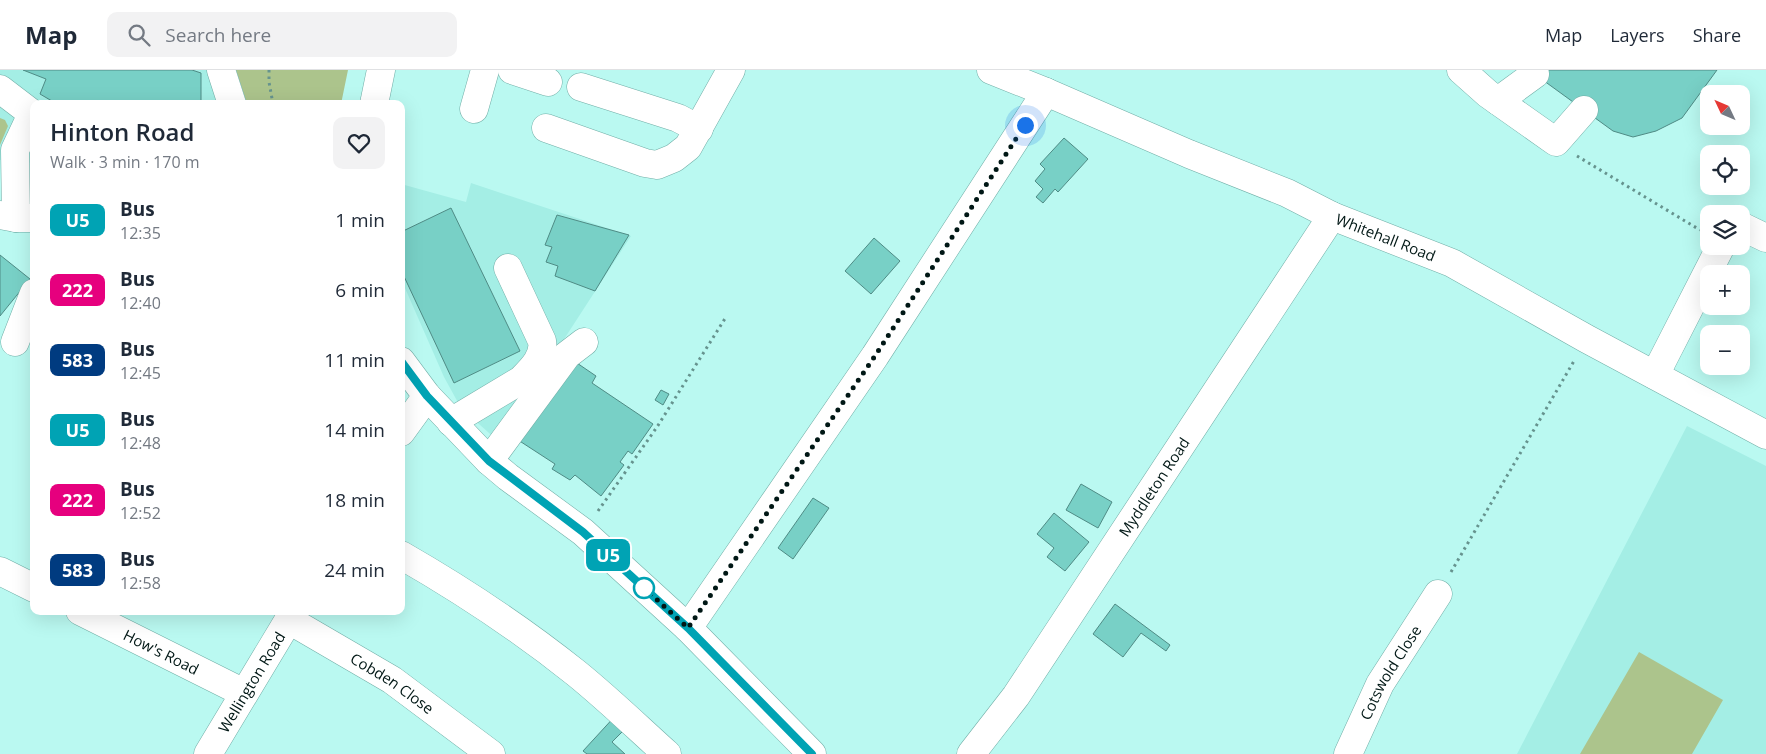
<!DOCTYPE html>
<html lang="en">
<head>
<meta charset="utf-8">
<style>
  body { margin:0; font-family:"Open Sans",sans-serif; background:#f2f2f3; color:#1f2937; height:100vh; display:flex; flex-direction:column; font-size:19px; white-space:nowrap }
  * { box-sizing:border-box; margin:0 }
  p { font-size:16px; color:#747a83 }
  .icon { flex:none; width:28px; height:28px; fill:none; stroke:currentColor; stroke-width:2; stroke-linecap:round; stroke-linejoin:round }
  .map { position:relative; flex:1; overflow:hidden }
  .drawer { position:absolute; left:30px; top:30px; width:375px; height:515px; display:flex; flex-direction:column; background:#fff; border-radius:10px; box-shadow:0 5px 20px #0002 }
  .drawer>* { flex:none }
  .badge { padding:0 10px; border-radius:8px; font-size:18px; line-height:32px }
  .needle { width:32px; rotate:314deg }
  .fabs { position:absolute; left:1700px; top:15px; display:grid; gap:10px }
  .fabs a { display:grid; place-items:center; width:50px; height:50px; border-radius:10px; background:#fff; box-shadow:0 5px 20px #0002; font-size:25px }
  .you { position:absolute; width:25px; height:25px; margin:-12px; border:4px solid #fff; border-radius:50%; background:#1a73e8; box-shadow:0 0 0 8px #1a73e833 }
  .map>.badge { position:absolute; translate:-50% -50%; box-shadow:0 0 0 2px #fff }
  .round { display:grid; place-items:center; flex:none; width:52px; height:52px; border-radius:10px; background:#f2f2f3 }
  .headline { display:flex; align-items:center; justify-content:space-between; height:85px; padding:0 20px }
  h1 { font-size:24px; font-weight:600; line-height:38px }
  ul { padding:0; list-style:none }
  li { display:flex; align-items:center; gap:15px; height:70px; padding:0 20px }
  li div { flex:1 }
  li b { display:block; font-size:19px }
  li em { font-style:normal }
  li .badge { min-width:55px; font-weight:700; text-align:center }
  header { display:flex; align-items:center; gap:30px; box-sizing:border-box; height:70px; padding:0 25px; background:#fff; border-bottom:1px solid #e0e1e3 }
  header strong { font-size:24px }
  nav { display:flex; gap:28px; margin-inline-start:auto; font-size:18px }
  .search { width:350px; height:45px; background:#f2f2f3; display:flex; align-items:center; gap:12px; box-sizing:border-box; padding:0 18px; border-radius:10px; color:#747a83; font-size:19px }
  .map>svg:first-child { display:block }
</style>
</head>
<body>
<header>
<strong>Map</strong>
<div class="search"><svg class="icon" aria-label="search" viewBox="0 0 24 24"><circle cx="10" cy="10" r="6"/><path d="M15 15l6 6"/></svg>Search here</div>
<nav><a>Map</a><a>Layers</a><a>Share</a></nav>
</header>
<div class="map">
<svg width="1766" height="684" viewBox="0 0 1766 684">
  <rect width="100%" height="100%" fill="#baf9f1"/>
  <path fill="#a4eee5" d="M 0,0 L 217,0 L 228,34 L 34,34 L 34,93 L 0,90 Z
    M 471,113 L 631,166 L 498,371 L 461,338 L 444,307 L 401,209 L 401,114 L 466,132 Z
    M 1687,356 L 1766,396 L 1766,684 L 1517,684 Z"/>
  <path fill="#acc48c" d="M 236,0 L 348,0 L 341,34 L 247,34 Z
    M 0,48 L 5,50 L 8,56 L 0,75 Z
    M 1639,582 L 1723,630 L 1692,684 L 1580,684 Z"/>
  <path fill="#78d0c6" stroke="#4f8b85" d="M 23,0 L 192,0 L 201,3 L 201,30 L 200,34 L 57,34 L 40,24 L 46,9 Z
    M 1529,0 L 1717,0 L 1682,48 L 1656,61 L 1633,67 L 1613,61 Z
    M 1064,68 L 1088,89 L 1058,122 L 1055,119 L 1043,133 L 1036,127 L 1043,119 L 1035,111 L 1045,99 L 1040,94 Z
    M 451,138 L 520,281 L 454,313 L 401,200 L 401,162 Z
    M 557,145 L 629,165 L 595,221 L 555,206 L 558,196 L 546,192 L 552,177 L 545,175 Z
    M 874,168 L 900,191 L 871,224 L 845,201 Z
    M 0,185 L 30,209 L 0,246 Z
    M 574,291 L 596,306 L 592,313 L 653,354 L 632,384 L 628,381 L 620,392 L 624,395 L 601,426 L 575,405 L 570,410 L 552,399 L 555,394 L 515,368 Z
    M 661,320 L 669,324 L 663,335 L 655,330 Z
    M 1081,414 L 1112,432 L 1098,458 L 1066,440 Z
    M 813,428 L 829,438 L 793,489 L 778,478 Z
    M 1054,443 L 1089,472 L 1065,501 L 1047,487 L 1054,478 L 1037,464 Z
    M 1115,534 L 1170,575 L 1166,581 L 1141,563 L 1123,587 L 1093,564 Z
    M 617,644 L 629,655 L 612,672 L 625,684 L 587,684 L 583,681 Z"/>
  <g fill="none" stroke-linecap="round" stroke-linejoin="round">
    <g stroke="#71aea7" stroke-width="29">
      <g id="minor">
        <path d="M 221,0 L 232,34"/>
        <path d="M 512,0 L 548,12"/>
        <path id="s1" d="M 991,0 L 1046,22 L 1189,84 L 1287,123 L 1332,146 L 1452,193 L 1587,269 L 1766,365"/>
        <path d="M 1461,0 L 1488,24 L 1556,72 L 1584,40"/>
        <path d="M 581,17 L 678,48 L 699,59"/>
        <path d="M 0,19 L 34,45"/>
        <path d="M 1498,31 L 1535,4"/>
        <path d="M 474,39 L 485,0"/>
        <path d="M 546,58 L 645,93 L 657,95 L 674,88 L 688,77 L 731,0"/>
        <path d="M 16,148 L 15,80 L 32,44"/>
        <path d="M 1741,158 L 1743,157 L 1766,168"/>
        <path d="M 15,272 L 34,223"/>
        <path d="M 1655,305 L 1721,176"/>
        <path d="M 451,352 L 521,310 C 531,300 545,287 542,271 L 508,198"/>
        <path d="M 401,362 L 427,326"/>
        <path d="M 489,391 L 567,285 L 584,272"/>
        <path d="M 401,485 C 462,520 521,559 576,603 C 607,628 637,657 667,684"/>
        <path d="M 0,501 L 34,518"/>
        <path id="s2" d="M 80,541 L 244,623"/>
        <path id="s3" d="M 289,550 L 392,610 L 491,684"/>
        <path d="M 688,558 L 875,286 L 1046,22"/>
        <path id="s4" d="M 208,684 L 294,541"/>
        <path id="s5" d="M 971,684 L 1016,626 L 1332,146"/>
        <path id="s6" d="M 1348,684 L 1380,614 L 1438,524"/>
      </g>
    </g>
    <g stroke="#71aea7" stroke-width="29">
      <path id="major" d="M 374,34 L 381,0
        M 0,145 L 16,148 L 34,148
        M 401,291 L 427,326 L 489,391 L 508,407 L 583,462 L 688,558 L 812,684"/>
    </g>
    <path stroke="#66938e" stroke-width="3" stroke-dasharray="2.5 4" stroke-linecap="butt" d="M 269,0 L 269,12 L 273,34
      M 1577,86 L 1700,160
      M 598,441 L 657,357 L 726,247
      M 1451,502 L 1574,291"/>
    <use href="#minor" stroke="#fff" stroke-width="28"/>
    <use href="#major" stroke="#fff" stroke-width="28"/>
  </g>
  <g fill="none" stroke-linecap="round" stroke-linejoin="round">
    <g stroke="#fff" stroke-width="11">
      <path id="line" d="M 401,291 L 427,326 L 489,391 L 583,462 L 596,474 L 688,558 L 812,684"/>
    </g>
    <use href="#line" stroke="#00a3b4" stroke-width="8"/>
    <path stroke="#001715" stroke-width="5" stroke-dasharray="0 9" d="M 644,518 L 688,558 L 875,286 L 1025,55"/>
  </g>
  <circle fill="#fff" stroke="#00a3b4" stroke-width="2.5" cx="644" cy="518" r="10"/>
  <g text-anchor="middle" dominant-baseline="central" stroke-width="4" stroke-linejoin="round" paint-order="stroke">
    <g font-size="15" fill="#001715" stroke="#e5fdfa">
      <text stroke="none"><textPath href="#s1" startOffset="429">Whitehall Road</textPath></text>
      <text stroke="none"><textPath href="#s5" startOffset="324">Myddleton Road</textPath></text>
      <text stroke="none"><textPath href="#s2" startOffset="91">How's Road</textPath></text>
      <text stroke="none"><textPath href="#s6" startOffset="92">Cotswold Close</textPath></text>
      <text stroke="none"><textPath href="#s4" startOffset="84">Wellington Road</textPath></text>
      <text stroke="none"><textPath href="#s3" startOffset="121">Cobden Close</textPath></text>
    </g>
  </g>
</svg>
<div class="fabs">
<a><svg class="needle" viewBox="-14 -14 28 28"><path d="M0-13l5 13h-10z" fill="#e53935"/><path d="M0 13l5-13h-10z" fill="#747a83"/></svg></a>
<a><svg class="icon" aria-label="locate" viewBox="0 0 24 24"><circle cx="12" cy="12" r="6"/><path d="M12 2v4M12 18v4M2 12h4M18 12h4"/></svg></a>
<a><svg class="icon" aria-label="layers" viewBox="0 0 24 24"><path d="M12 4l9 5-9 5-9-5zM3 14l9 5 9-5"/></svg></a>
<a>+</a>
<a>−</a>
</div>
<div class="you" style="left:1025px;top:55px"></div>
<b class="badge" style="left:608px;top:485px;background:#00a3b4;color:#fff">U5</b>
<section class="drawer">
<div class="headline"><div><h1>Hinton Road</h1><p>Walk · 3 min · 170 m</p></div><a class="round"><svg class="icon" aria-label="heart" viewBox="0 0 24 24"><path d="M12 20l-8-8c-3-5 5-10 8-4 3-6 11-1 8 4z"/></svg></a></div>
<ul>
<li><span class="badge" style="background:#00a3b4;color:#fff">U5</span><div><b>Bus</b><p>12:35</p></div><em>1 min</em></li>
<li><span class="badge" style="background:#e6007e;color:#fff">222</span><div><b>Bus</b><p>12:40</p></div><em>6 min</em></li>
<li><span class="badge" style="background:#003b80;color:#fff">583</span><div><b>Bus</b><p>12:45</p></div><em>11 min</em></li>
<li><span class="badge" style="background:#00a3b4;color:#fff">U5</span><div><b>Bus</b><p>12:48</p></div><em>14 min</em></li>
<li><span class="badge" style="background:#e6007e;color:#fff">222</span><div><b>Bus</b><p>12:52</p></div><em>18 min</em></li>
<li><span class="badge" style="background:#003b80;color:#fff">583</span><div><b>Bus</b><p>12:58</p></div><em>24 min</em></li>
</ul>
</section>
</div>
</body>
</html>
